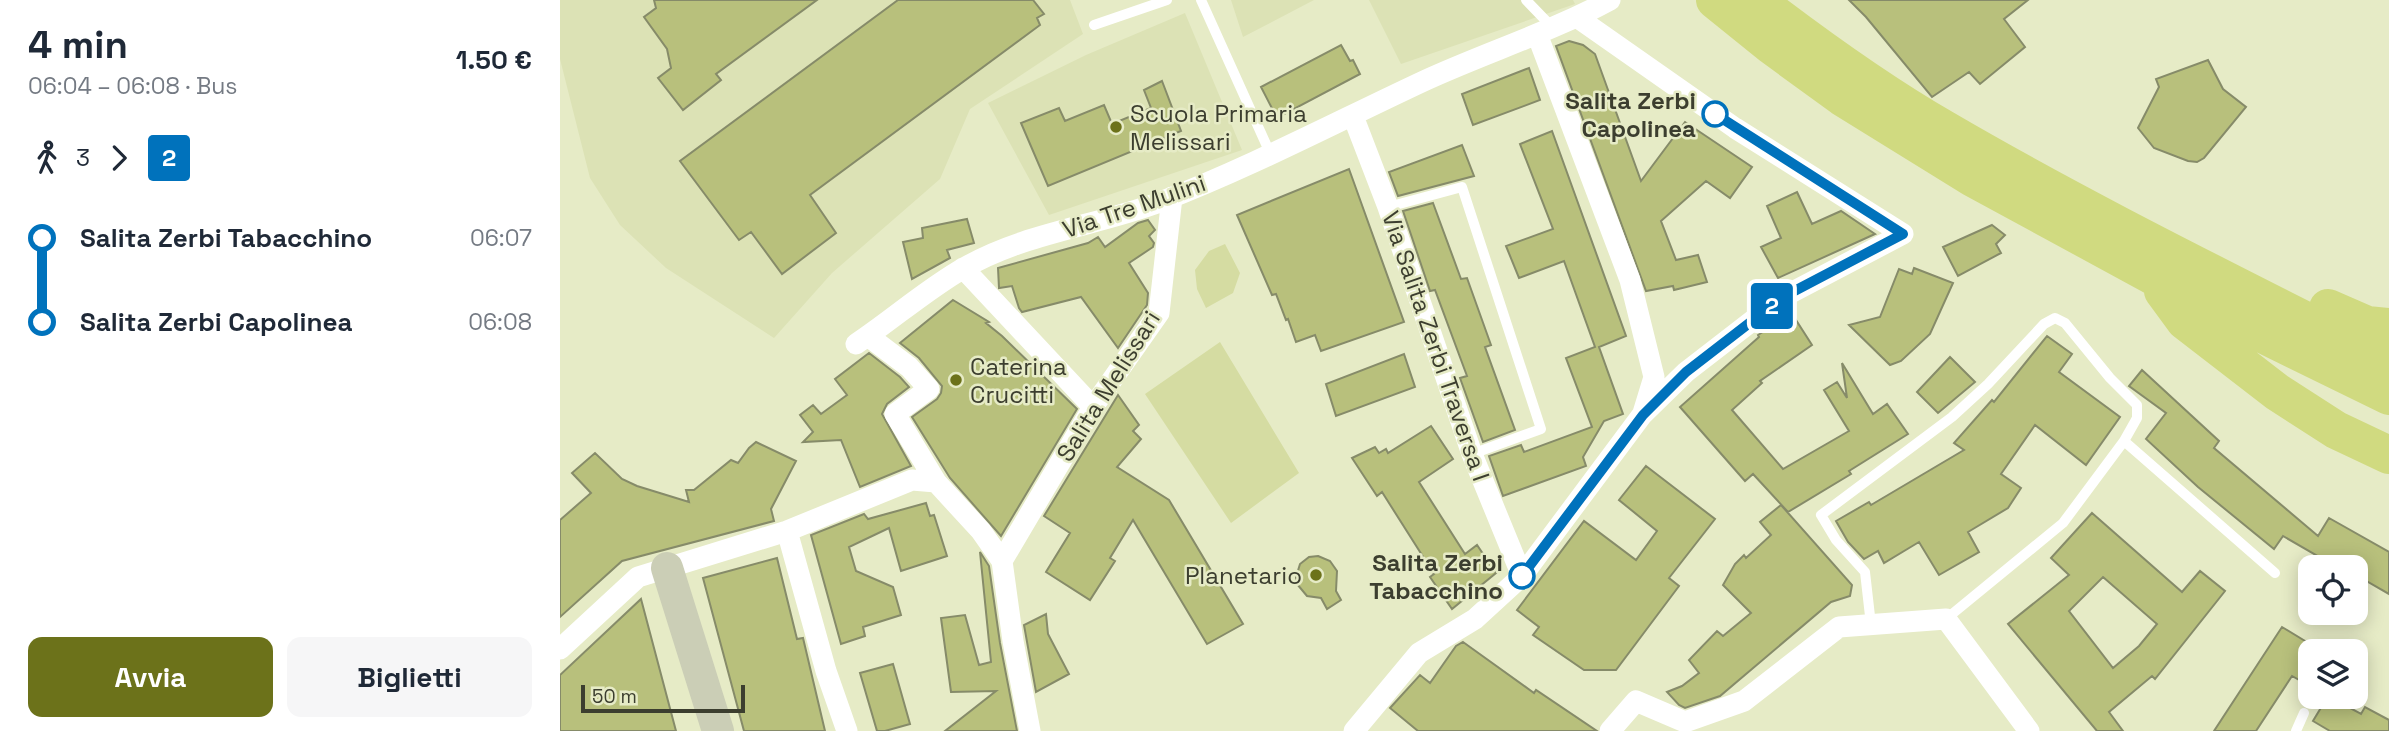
<!DOCTYPE html>
<html lang="it">
<head>
<meta charset="utf-8">
<style>
  body { margin:0; font-family:"Space Grotesk",sans-serif; background:#f6f6f7; color:#1f2937; height:100vh; display:flex; flex-direction:column; font-size:26px; white-space:nowrap }
  * { box-sizing:border-box; margin:0 }
  p { font-size:23px; color:#747a83 }
  .icon { flex:none; width:38px; height:38px; fill:none; stroke:currentColor; stroke-width:2; stroke-linecap:round; stroke-linejoin:round }
  .map { position:relative; flex:1; overflow:hidden }
  .details { display:flex; flex-direction:column; background:#fff; width:560px }
  .details>* { flex:none }
  .badge { padding:0 14px; border-radius:5px; font-size:24px; line-height:46px }
  .controls { position:absolute; left:1738px; top:555px; display:grid; gap:14px }
  .controls a { display:grid; place-items:center; width:70px; height:70px; border-radius:14px; background:#fff; box-shadow:0 4px 18px #0003; font-size:35px }
  .scale { position:absolute; left:21px; bottom:18px; width:164px; box-sizing:border-box; padding-left:7px; border:4px solid #3c3e2f; border-top:0; font-size:19px; line-height:24px; white-space:nowrap; color:#3c3e2f; -webkit-text-stroke:5px #e6ebc6; paint-order:stroke }
  .map>.badge { position:absolute; translate:-50% -50%; box-shadow:0 0 0 4px #fff }
  .legs { display:flex; align-items:center; gap:10px; height:77px; padding:0 28px; font-size:23px }
  .legs p { margin-inline-start:auto }
  .summary { display:flex; align-items:center; justify-content:space-between; height:119px; padding:0 28px }
  h1 { font-size:38px; font-weight:700; line-height:52px }
  .button { display:flex; gap:14px; margin-top:auto; padding:14px 28px }
  .button a { flex:1; height:80px; border-radius:14px; background:#6c721a; color:#fff; font-size:28px; font-weight:700; line-height:80px; text-align:center }
  .button a+a { background:#f6f6f7; color:#1f2937 }
  ul { padding:0 28px; list-style:none }
  li { display:flex; align-items:center; gap:24px; height:84px; font-size:26px }
  li i { display:grid; place-items:center; width:10px; height:100%; margin:0 9px; background:currentColor }
  li i::after { content:''; width:18px; height:18px; margin:-9px; border:5px solid; border-radius:50%; background:#fff }
  li p { margin-inline-start:auto }
  li:first-child i { background:linear-gradient(#0000 50%,currentColor 0) }
  li:last-child i { background:linear-gradient(currentColor 50%,#0000 0) }
  main { display:flex; flex:1; min-height:0 }
  .map>svg:first-child { display:block }
</style>
</head>
<body>
<main>
<section class="details">
<div class="summary"><div><h1>4 min</h1><p>06:04 – 06:08 · Bus</p></div><b>1.50 €</b></div>
<div class="legs"><svg class="icon" aria-label="walk" viewBox="0 0 24 24"><circle cx="13" cy="4" r="2"/><path d="M13 8l-2 6 4 7M11 14l-3 7M7 12l3-4h3l4 4"/></svg>3<svg class="icon" aria-label="forward" viewBox="0 0 24 24"><path d="M9 5l7 7-7 7"/></svg><b class="badge" style="background:#0072bc;color:#fff">2</b></div>
<ul>
<li><i style="color:#0072bc"></i><b>Salita Zerbi Tabacchino</b><p>06:07</p></li>
<li><i style="color:#0072bc"></i><b>Salita Zerbi Capolinea</b><p>06:08</p></li>
</ul>
<div class="button"><a>Avvia</a><a>Biglietti</a></div>
</section>
<div class="map">
<svg width="1829" height="731" viewBox="0 0 1829 731">
  <rect width="100%" height="100%" fill="#e6ebc6"/>
  <path fill="#dce2b5" d="M 0,0 L 510,0 L 523,34 L 410,109 L 380,179 L 272,273 L 214,338 L 106,268 L 60,225 L 30,178 L 0,59 Z
    M 671,0 L 754,0 L 683,37 Z
    M 809,0 L 1013,0 L 1015,4 L 841,64 Z
    M 625,13 L 682,150 L 489,215 L 428,103 L 526,55 Z"/>
  <path fill="#d5dca2" d="M 665,244 L 680,273 L 673,293 L 646,308 L 637,289 L 635,270 L 649,251 Z
    M 660,342 L 739,473 L 671,523 L 585,394 Z"/>
  <path fill="#b8c07c" stroke="#868b69" stroke-width="2" fill-rule="evenodd" d="M 94,0 L 257,0 L 156,74 L 161,80 L 123,110 L 98,78 L 111,68 L 107,49 L 84,17 L 96,8 Z
    M 338,0 L 473,0 L 484,14 L 477,18 L 480,25 L 250,195 L 276,233 L 222,274 L 191,232 L 179,240 L 120,161 Z
    M 1289,0 L 1468,0 L 1444,19 L 1465,47 L 1420,84 L 1409,72 L 1372,97 L 1306,17 Z
    M 1009,41 L 1023,45 L 1035,54 L 1081,181 L 1125,122 L 1192,167 L 1170,198 L 1146,181 L 1101,221 L 1116,260 L 1138,255 L 1147,282 L 1114,290 L 1113,286 L 1086,291 L 996,46 Z
    M 781,45 L 790,61 L 793,60 L 800,74 L 717,118 L 701,87 Z
    M 1648,60 L 1663,89 L 1686,107 L 1644,158 L 1637,162 L 1628,161 L 1594,148 L 1578,128 L 1599,87 L 1596,79 Z
    M 969,68 L 980,100 L 913,125 L 902,94 Z
    M 602,81 L 621,131 L 488,186 L 461,123 L 499,108 L 505,121 L 544,105 L 552,124 L 591,108 L 584,90 Z
    M 992,131 L 1066,336 L 1039,347 L 1063,414 L 1044,421 L 1023,457 L 1026,466 L 943,496 L 929,456 L 961,445 L 964,452 L 1032,427 L 1006,358 L 1035,347 L 1004,261 L 959,278 L 946,246 L 993,229 L 960,144 Z
    M 902,145 L 914,176 L 838,196 L 829,172 Z
    M 789,169 L 844,322 L 761,351 L 755,335 L 736,342 L 728,319 L 726,320 L 716,294 L 712,295 L 677,215 Z
    M 1237,192 L 1252,224 L 1281,211 L 1315,234 L 1218,278 L 1201,247 L 1221,238 L 1207,206 Z
    M 873,203 L 901,279 L 907,278 L 931,345 L 925,347 L 955,430 L 923,442 L 900,378 L 907,376 L 875,290 L 870,291 L 843,211 Z
    M 407,219 L 414,243 L 387,250 L 390,258 L 352,279 L 343,242 L 363,238 L 362,228 Z
    M 588,220 L 595,230 L 589,236 L 594,243 L 593,247 L 569,263 L 588,293 L 587,305 L 558,348 L 521,297 L 462,312 L 459,308 L 452,286 L 439,288 L 438,268 L 528,243 L 538,237 L 545,247 L 578,223 Z
    M 1432,225 L 1445,235 L 1436,244 L 1441,253 L 1398,276 L 1383,247 Z
    M 1354,268 L 1393,283 L 1370,334 L 1341,361 L 1330,365 L 1289,325 L 1320,317 L 1339,269 L 1352,274 Z
    M 393,300 L 429,322 L 426,323 L 442,336 L 517,409 L 441,536 L 390,478 L 352,417 L 377,399 L 381,393 L 382,386 L 359,358 L 340,343 Z
    M 1228,316 L 1231,319 L 1234,317 L 1252,345 L 1200,381 L 1202,383 L 1172,410 L 1223,469 L 1289,431 L 1264,390 L 1277,382 L 1287,398 L 1282,363 L 1313,414 L 1327,404 L 1348,434 L 1289,471 L 1291,474 L 1228,512 L 1193,474 L 1185,481 L 1120,407 L 1199,337 L 1198,335 Z
    M 1487,336 L 1512,354 L 1499,372 L 1560,417 L 1526,465 L 1475,425 L 1441,474 L 1461,488 L 1448,508 L 1408,532 L 1419,552 L 1379,575 L 1359,542 L 1324,563 L 1318,551 L 1304,559 L 1288,542 L 1276,521 L 1309,502 L 1311,505 L 1404,450 L 1394,443 L 1432,400 L 1434,402 Z
    M 309,353 L 340,377 L 349,387 L 327,404 L 322,414 L 351,466 L 300,487 L 281,440 L 243,442 L 253,432 L 240,415 L 253,405 L 261,414 L 287,395 L 275,379 Z
    M 844,354 L 855,387 L 776,416 L 766,384 Z
    M 1390,357 L 1415,382 L 1378,413 L 1357,392 Z
    M 1582,370 L 1659,441 L 1654,448 L 1758,536 L 1769,518 L 1829,552 L 1829,594 L 1796,575 L 1796,567 L 1763,567 L 1766,561 L 1723,536 L 1714,549 L 1638,487 L 1586,439 L 1606,413 L 1569,386 Z
    M 558,395 L 579,425 L 573,431 L 581,439 L 557,467 L 609,500 L 683,624 L 647,644 L 573,520 L 550,558 L 555,561 L 530,600 L 486,572 L 510,533 L 484,516 Z
    M 871,426 L 893,459 L 859,482 L 905,554 L 917,545 L 936,573 L 892,609 L 870,577 L 874,574 L 822,492 L 817,496 L 792,458 L 815,447 L 819,453 L 826,449 L 828,453 Z
    M 196,442 L 236,461 L 211,509 L 214,521 L 62,561 L 0,617 L 0,520 L 31,493 L 12,473 L 35,453 L 62,479 L 77,486 L 129,502 L 126,490 L 134,490 L 171,460 L 178,463 L 189,448 Z
    M 1086,466 L 1155,519 L 1109,578 L 1119,586 L 1056,670 L 1024,670 L 973,635 L 979,627 L 957,610 L 1024,521 L 1076,560 L 1097,531 L 1059,500 Z
    M 366,503 L 370,516 L 374,515 L 387,556 L 341,571 L 329,528 L 289,547 L 296,571 L 333,587 L 341,615 L 303,627 L 305,636 L 281,644 L 251,535 L 304,514 L 308,519 Z
    M 1221,505 L 1292,585 L 1290,596 L 1271,602 L 1160,696 L 1125,708 L 1119,705 L 1107,692 L 1122,686 L 1139,673 L 1129,660 L 1157,631 L 1163,636 L 1191,613 L 1163,585 L 1175,564 L 1184,555 L 1186,558 L 1211,535 L 1200,522 Z
    M 1532,513 L 1622,592 L 1640,571 L 1665,591 L 1595,679 L 1592,676 L 1549,712 L 1563,731 L 1537,731 L 1448,624 L 1509,575 L 1491,558 ZM 1543,577 L 1597,624 L 1579,646 L 1553,668 L 1509,611 Z
    M 420,552 L 429,566 L 440,643 L 457,731 L 385,731 L 436,691 L 391,692 L 381,618 L 405,615 L 419,665 L 431,662 Z
    M 758,556 L 770,561 L 777,571 L 776,591 L 781,600 L 767,609 L 761,598 L 747,596 L 737,584 L 736,577 L 740,564 L 749,557 Z
    M 217,558 L 237,639 L 243,638 L 265,731 L 184,731 L 143,578 Z
    M 81,599 L 116,731 L 0,731 L 0,675 Z
    M 486,614 L 488,634 L 509,674 L 476,692 L 464,625 Z
    M 1722,627 L 1750,644 L 1750,686 L 1732,676 L 1696,731 L 1654,731 Z
    M 903,642 L 974,693 L 976,690 L 1037,731 L 858,731 L 830,708 L 860,675 L 870,683 L 896,646 Z
    M 333,664 L 350,724 L 325,731 L 317,731 L 300,673 Z
    M 1768,696 L 1801,714 L 1805,707 L 1829,720 L 1829,731 L 1770,731 L 1753,721 Z"/>
  <g fill="none" stroke-linecap="round" stroke-linejoin="round">
    <path stroke="#fff" stroke-width="10" d="M 641,0 L 710,153
      M 966,0 L 993,28
      M 534,25 L 607,0
      M 828,207 L 902,187 L 981,429 L 912,454
      M 1386,619 L 1503,523 L 1564,441
      M 1311,625 L 1305,572 L 1276,540 L 1261,515 L 1392,417 L 1428,384 L 1484,324 L 1495,318 L 1505,323 L 1550,378 L 1577,405 L 1577,418 L 1564,441 L 1715,573
      M 1736,731 L 1744,713"/>
    <path stroke="#fff" stroke-width="21" d="M 977,34 L 1070,280 L 1094,377 L 1083,413
      M 793,116 L 828,207 L 912,454 L 962,576
      M 403,268 L 533,407
      M 308,336 L 349,367 L 369,389 L 335,414 L 376,482
      M 296,344 C 332,320 367,289 404,268 C 464,233 536,226 600,202 C 691,167 778,121 866,80 C 927,52 991,32 1050,0
      M 227,531 L 266,671 L 287,731
      M 442,561 L 533,407 L 599,313 L 612,197
      M 0,649 L 78,577 L 227,531 L 352,480 L 376,482 L 421,531 L 442,561 L 453,641 L 470,731
      M 794,731 L 859,653 L 915,619 L 962,576 L 1082,415 L 1126,372 L 1223,297 L 1343,234 L 1175,128 L 1018,18
      M 1050,731 L 1076,701 L 1125,722 L 1184,701 L 1279,627 L 1386,619 L 1469,731"/>
    <path stroke="#cbceb6" stroke-width="32" d="M 107,568 L 158,731"/>
    <path stroke="#d0da80" stroke-width="38" d="M 1155,0 L 1212,46 L 1282,97 L 1413,178 L 1676,321 L 1829,396
      M 1196,0 C 1256,46 1318,91 1384,129 C 1528,213 1680,287 1829,363
      M 1603,291 L 1625,321 L 1717,392 L 1776,430 L 1829,455
      M 1768,308 L 1807,325 L 1829,327"/>
  </g>
  <g fill="none" stroke-linecap="round" stroke-linejoin="round">
    <g stroke="#fff" stroke-width="16">
      <path id="line-1" d="M 962,576 L 1083,415 L 1126,372 L 1223,297 L 1343,234 L 1155,114"/>
    </g>
    <use href="#line-1" stroke="#0072bc" stroke-width="10"/>
  </g>
  <g fill="#fff" stroke="#0072bc" stroke-width="3.5">
    <circle cx="1155" cy="114" r="12"/>
    <circle cx="962" cy="576" r="12"/>
  </g>
  <g fill="#6c721a" stroke="#e6ebc6" stroke-width="2.5">
    <circle cx="556" cy="127" r="7"/>
    <circle cx="396" cy="380" r="7"/>
    <circle cx="756" cy="575" r="7"/>
  </g>
  <g text-anchor="middle" dominant-baseline="central" stroke-width="5" stroke-linejoin="round" paint-order="stroke">
    <g font-size="24" font-weight="bold" fill="#3c3e2f" stroke="#e6ebc6" text-anchor="end">
      <text x="1136" y="100">Salita Zerbi<tspan x="1136" dy="28">Capolinea</tspan></text>
      <text x="943" y="562">Salita Zerbi<tspan x="943" dy="28">Tabacchino</tspan></text>
    </g>
    <g font-size="24" fill="#3c3e2f" stroke="#e6ebc6" text-anchor="start">
      <text x="570" y="113">Scuola Primaria<tspan x="570" dy="28">Melissari</tspan></text>
      <text x="410" y="366">Caterina<tspan x="410" dy="28">Crucitti</tspan></text>
      <text x="742" y="575" text-anchor="end">Planetario</text>
    </g>
    <g font-size="24" fill="#3c3e2f" stroke="#e6ebc6">
      <text transform="translate(574 206) rotate(-19)">Via Tre Mulini</text>
      <text transform="translate(876 346) rotate(71)">Via Salita Zerbi Traversa I</text>
      <text transform="translate(548 386) rotate(-58)">Salita Melissari</text>
    </g>
  </g>
</svg>
<div class="controls">
<a><svg class="icon" aria-label="locate" viewBox="0 0 24 24"><circle cx="12" cy="12" r="6"/><path d="M12 2v4M12 18v4M2 12h4M18 12h4"/></svg></a>
<a><svg class="icon" aria-label="layers" viewBox="0 0 24 24"><path d="M12 4l9 5-9 5-9-5zM3 14l9 5 9-5"/></svg></a>
</div>
<div class="scale">50 m</div>
<b class="badge" style="left:1212px;top:306px;background:#0072bc;color:#fff">2</b>
</div>
</main>
</body>
</html>
